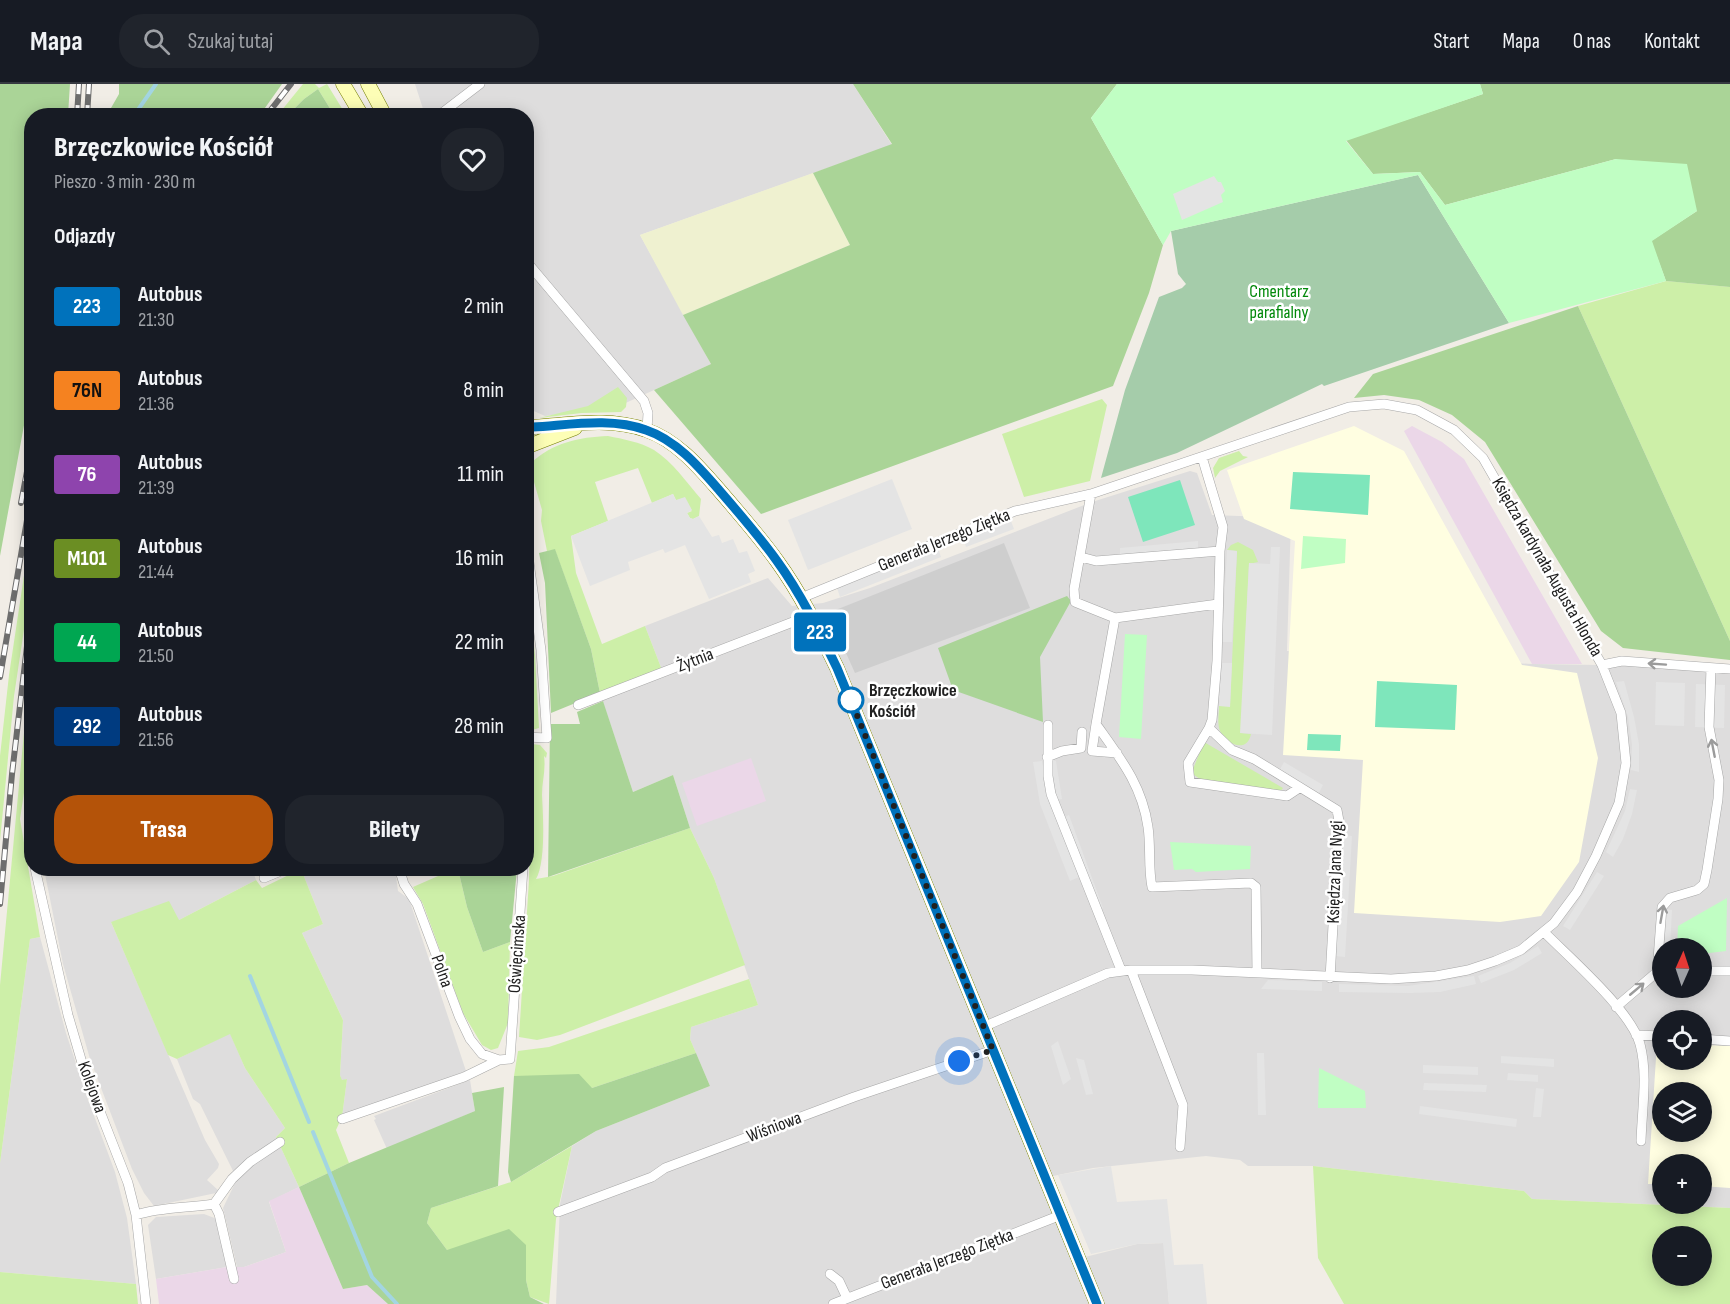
<!DOCTYPE html>
<html lang="pl">
<head>
<meta charset="utf-8">
<style>
  body { margin:0; font-family:"Sofia Sans Condensed",sans-serif; background:#20242c; color:#f1f3f6; height:100vh; display:flex; flex-direction:column; font-size:22px; white-space:nowrap }
  * { box-sizing:border-box; margin:0 }
  p { font-size:20px; color:#9ea1a6 }
  .icon { flex:none; width:33px; height:33px; fill:none; stroke:currentColor; stroke-width:2; stroke-linecap:round; stroke-linejoin:round }
  .map { position:relative; flex:1; overflow:hidden }
  .drawer { position:absolute; left:24px; top:24px; width:510px; height:768px; display:flex; flex-direction:column; background:#171b24; border-radius:24px; box-shadow:0 3px 15px #0003 }
  .drawer>* { flex:none }
  .badge { padding:0 12px; border-radius:4px; font-size:21px; line-height:39px }
  .needle { width:39px; rotate:3deg }
  .controls { position:absolute; left:1652px; top:854px; display:grid; gap:12px }
  .controls a { display:grid; place-items:center; width:60px; height:60px; border-radius:50%; background:#171b24; box-shadow:0 3px 15px #0003; font-size:30px }
  .you { position:absolute; width:30px; height:30px; margin:-15px; border:4px solid #fff; border-radius:50%; background:#1a73e8; box-shadow:0 0 0 9px #1a73e833 }
  .map>.badge { position:absolute; translate:-50% -50%; box-shadow:0 0 0 3px #fff }
  h2 { padding:0 30px; font-size:22px; line-height:54px }
  .round { display:grid; place-items:center; flex:none; width:63px; height:63px; border-radius:24px; background:#20242c }
  .headline { display:flex; align-items:center; justify-content:space-between; height:102px; padding:0 30px }
  h1 { font-size:28px; font-weight:800; line-height:45px }
  .action { display:flex; gap:12px; margin-top:auto; padding:12px 30px }
  .action a { flex:1; height:69px; border-radius:24px; background:#b45309; color:#fff; font-size:24px; font-weight:800; line-height:69px; text-align:center }
  .action a+a { background:#20242c; color:#f1f3f6 }
  ul { padding:0; list-style:none }
  li { display:flex; align-items:center; gap:18px; height:84px; padding:0 30px }
  li div { flex:1 }
  li b { display:block; font-size:22px }
  li em { font-style:normal }
  li .badge { min-width:66px; font-weight:700; text-align:center }
  header { display:flex; align-items:center; gap:36px; box-sizing:border-box; height:84px; padding:0 30px; background:#171b24; border-bottom:2px solid #363941 }
  header strong { font-size:28px }
  nav { display:flex; gap:33px; margin-inline-start:auto; font-size:21px }
  .search { width:420px; height:54px; background:#20242c; display:flex; align-items:center; gap:15px; box-sizing:border-box; padding:0 21px; border-radius:24px; color:#9ea1a6; font-size:22px }
  .map>svg:first-child { display:block }
</style>
</head>
<body>
<header>
<strong>Mapa</strong>
<div class="search"><svg class="icon" aria-label="search" viewBox="0 0 24 24"><circle cx="10" cy="10" r="6"/><path d="M15 15l6 6"/></svg>Szukaj tutaj</div>
<nav><a>Start</a><a>Mapa</a><a>O nas</a><a>Kontakt</a></nav>
</header>
<div class="map">
<svg width="1730" height="1220" viewBox="0 0 1730 1220">
  <rect width="100%" height="100%" fill="#f1ede6"/>
  <path fill="#dedddd" fill-rule="evenodd" d="M 415,0 L 853,0 L 892,61 L 640,151 L 711,280 L 619,322 L 545,332 L 527,324 L 526,32 L 425,31 Z
    M 1190,387 L 1197,389 L 1212,431 L 1291,434 L 1287,567 L 1532,580 L 1730,583 L 1730,1124 L 1532,1115 L 1524,1107 L 1313,1082 L 1248,1082 L 1240,1076 L 1206,1072 L 1093,1084 L 1043,1094 L 1077,1175 L 1137,1160 L 1164,1159 L 1169,1220 L 556,1220 L 560,1120 L 572,1062 L 596,1047 L 710,1002 L 690,955 L 691,943 L 758,921 L 714,794 L 690,744 L 673,691 L 633,708 L 600,609 L 662,586 L 645,542 L 768,494 L 792,522 L 823,519 L 870,504 L 1092,418 ZM 1662,864 L 1701,864 L 1701,903 L 1662,903 ZM 1662,936 L 1701,936 L 1701,975 L 1662,975 ZM 1662,1008 L 1701,1008 L 1701,1047 L 1662,1047 ZM 1662,1080 L 1701,1080 L 1701,1119 L 1662,1119 Z
    M 44,785 L 252,785 L 256,796 L 179,836 L 111,838 L 205,1056 L 219,1080 L 218,1084 L 207,1096 L 218,1106 L 216,1109 L 154,1122 L 144,1109 L 132,1085 L 90,975 L 63,880 Z
    M 301,785 L 395,785 L 398,807 L 409,815 L 466,987 L 342,1033 L 347,995 L 342,997 L 340,991 L 343,936 L 302,849 L 323,840 Z
    M 40,853 L 66,949 L 87,1013 L 115,1088 L 127,1134 L 136,1200 L 0,1188 L 0,1079 L 30,855 Z
    M 230,949 L 245,984 L 285,1044 L 276,1053 L 299,1103 L 269,1118 L 286,1168 L 244,1183 L 237,1183 L 223,1124 L 237,1095 L 200,1020 L 193,1015 L 177,975 Z
    M 470,996 L 475,1027 L 387,1065 L 374,1036 L 376,1035 L 374,1032 Z
    M 204,1130 L 217,1135 L 227,1183 L 156,1195 L 148,1141 L 156,1133 Z"/>
  <path fill="#ebd7e8" d="M 1412,342 L 1442,358 L 1464,375 L 1582,580 L 1532,580 L 1404,347 Z
    M 751,674 L 766,717 L 697,742 L 682,699 Z
    M 299,1103 L 343,1205 L 367,1201 L 388,1220 L 159,1220 L 156,1195 L 227,1183 L 244,1183 L 286,1168 L 269,1117 Z"/>
  <path fill="#fffee1" fill-rule="evenodd" d="M 1354,342 L 1404,367 L 1522,581 L 1577,589 L 1598,674 L 1579,778 L 1541,832 L 1500,838 L 1354,829 L 1363,676 L 1283,671 L 1295,457 L 1244,435 L 1227,386 Z
    M 1657,958 L 1662,958 L 1662,975 L 1701,975 L 1701,961 L 1730,962 L 1730,1104 L 1701,1102 L 1701,1080 L 1662,1080 L 1662,1100 L 1648,1100 ZM 1662,1008 L 1701,1008 L 1701,1047 L 1662,1047 Z"/>
  <path fill="#cecece" d="M 1004,459 L 1030,524 L 855,589 L 828,529 Z"/>
  <path fill="#eff1d0" d="M 813,89 L 850,161 L 683,231 L 640,151 Z"/>
  <path fill="#cdefa8" fill-rule="evenodd" d="M 303,0 L 315,0 L 319,4 L 327,0 L 346,31 L 334,31 L 318,5 L 304,15 L 288,31 L 277,32 Z
    M 1666,197 L 1730,203 L 1730,557 L 1578,222 Z
    M 618,303 L 627,314 L 626,323 L 621,328 L 582,329 L 539,334 L 588,322 Z
    M 1102,315 L 1107,321 L 1090,397 L 1024,413 L 1002,350 Z
    M 608,352 C 623,355 640,358 654,366 C 673,378 687,399 701,415 L 699,432 L 693,435 L 690,434 L 687,429 L 692,427 L 676,416 L 673,410 L 652,419 L 638,384 L 595,398 L 608,437 L 571,452 L 576,489 L 602,560 L 645,542 L 662,586 L 600,609 L 591,565 L 555,466 L 547,467 L 541,437 L 542,426 L 532,391 L 531,379 C 552,359 579,353 608,352 Z
    M 1239,367 L 1243,372 L 1248,373 L 1220,387 L 1215,394 L 1213,384 L 1219,374 Z
    M 31,445 L 31,499 L 14,612 L 0,757 L 0,672 L 9,591 Z
    M 1238,458 L 1253,466 L 1258,478 L 1249,480 L 1241,649 L 1251,650 C 1247,670 1226,660 1220,647 C 1217,639 1219,630 1219,622 L 1230,622 L 1237,467 L 1227,466 L 1231,461 Z
    M 526,494 L 535,571 L 539,644 L 532,646 L 526,555 Z
    M 31,575 L 31,663 L 20,735 L 40,853 L 30,855 L 0,1079 L 0,901 Z
    M 1204,658 L 1283,704 L 1280,708 L 1200,695 L 1194,691 L 1193,685 Z
    M 532,660 L 540,661 L 547,669 L 546,674 L 544,672 C 546,686 542,697 542,711 C 543,730 546,778 536,795 L 553,792 L 690,744 L 714,794 L 745,881 L 560,951 L 537,956 L 519,953 L 529,796 Z
    M 301,785 L 323,840 L 302,849 L 343,936 L 340,991 L 342,996 L 347,995 L 342,1033 L 336,1046 L 349,1079 L 299,1103 L 276,1053 L 285,1044 L 245,984 L 230,950 L 177,975 L 168,971 L 111,838 L 169,817 L 179,836 L 256,796 L 262,804 Z
    M 454,785 L 458,785 L 467,823 L 483,868 L 510,858 L 508,939 L 498,964 L 491,966 L 482,961 L 463,929 L 423,820 L 413,803 Z
    M 749,895 L 758,921 L 691,943 L 690,955 L 696,969 L 592,1004 L 514,992 L 518,967 L 549,963 Z
    M 572,1062 L 556,1135 L 549,1220 L 530,1213 L 526,1196 L 526,1161 L 447,1166 L 427,1139 L 431,1124 L 511,1098 Z
    M 1313,1082 L 1524,1107 L 1532,1115 L 1730,1124 L 1730,1220 L 1344,1220 L 1318,1174 ZM 1662,1152 L 1701,1152 L 1701,1191 L 1662,1191 Z
    M 0,1188 L 136,1200 L 138,1220 L 0,1220 Z"/>
  <path fill="#aad497" d="M 0,0 L 70,0 L 68,31 L 32,32 L 31,303 L 0,472 Z
    M 119,0 L 282,0 L 260,31 L 107,31 L 119,10 Z
    M 853,0 L 1117,0 L 1091,34 L 1163,161 L 1149,209 L 1113,302 L 761,430 L 654,306 L 711,280 L 683,231 L 850,161 L 813,89 L 892,60 Z
    M 1480,0 L 1730,0 L 1730,203 L 1666,197 L 1651,157 L 1697,127 L 1616,75 L 1445,121 L 1420,88 L 1373,90 L 1346,56 L 1483,10 Z
    M 318,5 L 334,31 L 288,31 L 304,15 Z
    M 1578,222 L 1730,557 L 1730,576 L 1623,564 L 1601,547 L 1485,358 L 1452,331 L 1419,316 L 1384,311 L 1354,314 L 1373,290 Z
    M 555,465 L 591,565 L 600,609 L 551,629 L 545,499 L 539,469 Z
    M 1067,512 L 1071,517 L 1040,573 L 1043,638 L 953,606 L 938,564 Z
    M 603,617 L 633,708 L 673,691 L 690,744 L 548,793 L 550,640 L 580,640 L 577,628 Z
    M 458,785 L 517,785 L 510,858 L 483,868 L 467,823 Z
    M 696,969 L 710,1002 L 596,1047 L 511,1098 L 508,1088 L 514,992 L 579,990 L 592,1004 Z
    M 504,1003 L 498,1102 L 431,1124 L 427,1139 L 447,1166 L 509,1145 L 526,1161 L 526,1196 L 530,1213 L 544,1220 L 388,1220 L 367,1201 L 343,1205 L 299,1103 L 349,1079 L 475,1027 L 472,1009 Z"/>
  <path fill="#a5ccaa" d="M 1418,91 L 1509,239 L 1324,302 L 1322,300 L 1177,369 L 1101,394 L 1125,306 L 1159,213 L 1182,204 L 1186,200 L 1178,190 L 1171,147 Z"/>
  <path fill="#c0fec3" d="M 1117,0 L 1480,0 L 1483,10 L 1346,57 L 1373,90 L 1420,88 L 1445,121 L 1616,75 L 1687,80 L 1697,127 L 1652,157 L 1666,197 L 1509,239 L 1418,91 L 1171,147 L 1163,161 L 1091,34 Z
    M 1303,452 L 1346,455 L 1345,479 L 1301,485 Z
    M 1125,550 L 1147,551 L 1141,655 L 1119,653 Z
    M 1170,758 L 1251,762 L 1250,785 L 1196,788 L 1192,785 L 1174,786 Z
    M 1727,814 L 1726,867 L 1701,870 L 1701,864 L 1677,864 L 1678,842 Z
    M 1319,984 L 1365,1007 L 1366,1024 L 1318,1024 Z"/>
  <path fill="#7ee6bb" d="M 1293,388 L 1370,391 L 1368,431 L 1290,425 Z
    M 1180,396 L 1195,441 L 1143,458 L 1128,413 Z
    M 1377,597 L 1457,601 L 1455,646 L 1375,643 Z
    M 1308,650 L 1341,651 L 1340,667 L 1307,666 Z"/>
  <path fill="#e4e4e4" d="M 1214,92 L 1218,98 L 1221,98 L 1225,107 L 1221,111 L 1223,118 L 1182,136 L 1173,110 Z
    M 892,395 L 912,445 L 808,486 L 788,436 Z
    M 673,410 L 676,416 L 685,413 L 692,426 L 687,429 L 690,434 L 693,435 L 699,432 L 712,453 L 719,451 L 722,459 L 733,455 L 739,469 L 747,467 L 755,487 L 748,490 L 751,498 L 709,515 L 685,461 L 665,469 L 663,465 L 628,478 L 630,486 L 590,502 L 571,452 Z
    M 1011,437 L 1014,445 L 966,463 L 964,456 Z
    M 1198,457 L 1198,466 L 1120,472 L 1120,464 Z
    M 1271,463 L 1280,463 L 1272,651 L 1240,649 L 1249,479 L 1270,480 Z
    M 938,464 L 941,473 L 840,513 L 837,504 Z
    M 1227,466 L 1237,467 L 1232,558 L 1222,558 Z
    M 1221,579 L 1232,579 L 1230,623 L 1219,622 Z
    M 1624,597 L 1634,633 L 1639,660 L 1639,688 L 1631,686 L 1632,661 L 1628,633 L 1616,598 Z
    M 1656,598 L 1685,599 L 1684,642 L 1655,641 Z
    M 1696,600 L 1725,601 L 1724,644 L 1695,643 Z
    M 1050,675 L 1056,677 L 1062,715 L 1057,716 Z
    M 1042,677 L 1049,717 L 1079,793 L 1070,797 L 1040,720 L 1033,678 Z
    M 1284,678 L 1323,701 L 1319,709 L 1280,685 Z
    M 1630,705 L 1637,706 L 1632,730 L 1623,755 L 1613,773 L 1606,768 L 1625,727 Z
    M 1069,731 L 1103,824 L 1095,824 L 1060,735 Z
    M 1342,751 L 1352,752 L 1345,873 L 1335,872 Z
    M 1597,788 L 1604,792 L 1570,846 L 1563,842 Z
    M 1665,825 L 1672,826 L 1670,864 L 1663,864 Z
    M 1538,862 L 1542,869 L 1514,886 L 1481,899 L 1478,892 L 1510,879 Z
    M 1474,892 L 1476,900 L 1440,908 L 1409,909 L 1339,908 L 1339,900 L 1408,902 Z
    M 1268,896 L 1322,898 L 1322,907 L 1261,905 Z
    M 1058,957 L 1071,995 L 1063,1001 L 1051,962 Z
    M 1257,969 L 1264,969 L 1266,1031 L 1258,1031 Z
    M 1501,972 L 1554,975 L 1554,983 L 1501,979 Z
    M 1076,974 L 1084,976 L 1093,1010 L 1086,1011 Z
    M 1423,981 L 1478,983 L 1478,991 L 1423,989 Z
    M 1508,989 L 1538,991 L 1538,998 L 1507,996 Z
    M 1424,999 L 1487,1001 L 1486,1008 L 1423,1006 Z
    M 1536,1004 L 1544,1005 L 1541,1033 L 1533,1033 Z
    M 1420,1022 L 1517,1035 L 1516,1043 L 1419,1030 Z
    M 1111,1082 L 1117,1118 L 1167,1115 L 1174,1181 L 1203,1180 L 1207,1220 L 1169,1220 L 1163,1159 L 1137,1160 L 1091,1170 L 1058,1091 Z"/>
  <g fill="none" stroke-linecap="round" stroke-linejoin="round">
    <path stroke="#a3d5e2" stroke-width="4" d="M 135,30 L 156,0
      M 250,892 L 309,1038
      M 313,1048 L 372,1193 L 397,1220"/>
    <g stroke="#a7a7a7" stroke-width="10">
      <path id="minor" d="M 438,32 L 480,0
        M 526,177 L 644,317 L 648,329 L 647,346
        M 1202,373 L 1223,443 L 1220,467
        M 1091,410 L 1074,505 L 1075,518 L 1115,534
        M 526,456 L 541,566 L 547,654 L 526,653
        M 1081,473 L 1096,477 L 1220,467 L 1217,577 L 1212,636 L 1209,644 L 1232,666 L 1254,675 L 1337,726 L 1339,737 L 1330,894
        M 801,514 L 1015,427 L 1091,410 L 1349,323 L 1384,320 L 1417,326 L 1454,346 L 1483,374 L 1602,581 L 1621,629 L 1626,679 L 1619,719 L 1596,772 L 1577,808 L 1554,839 L 1521,866 L 1495,877 L 1468,886 L 1436,892 L 1391,895 L 1192,886 L 1131,886 L 1108,889 L 983,943
        M 1218,520 L 1115,534 L 1096,640 C 1120,674 1142,701 1148,743 C 1151,763 1148,784 1152,803 L 1251,799 L 1256,803 L 1257,889
        M 1602,581 L 1622,577 L 1730,585
        M 578,621 L 811,531
        M 1096,640 L 1092,667 L 1117,669
        M 1048,641 L 1048,692 L 1051,710 L 1121,886
        M 1209,644 L 1188,679 L 1190,698 L 1287,712 L 1299,704
        M 1047,673 L 1062,667 L 1081,664 L 1082,648
        M 32,708 L 29,740 L 32,765
        M 35,784 L 68,931 L 85,989 L 128,1099 L 136,1131 L 146,1220
        M 399,784 L 404,800 L 417,820 L 459,932 L 470,955 L 482,970 L 499,976
        M 264,794 L 288,784
        M 1545,849 C 1570,874 1631,927 1640,960 C 1648,990 1642,1026 1641,1057
        M 1131,886 L 1183,1021 L 1180,1063
        M 1701,887 L 1730,887
        M 1657,888 L 1662,823 L 1670,814 L 1697,806 L 1704,800 L 1707,786 L 1718,715 L 1719,696 L 1709,643 L 1711,584
        M 1616,923 L 1657,888 L 1662,888
        M 1636,951 L 1662,952
        M 1701,955 L 1730,957
        M 342,1035 L 464,993 L 499,976 L 510,975 L 523,784
        M 214,1120 L 219,1130 L 234,1195
        M 558,1128 L 652,1093 L 665,1084 L 854,1013 L 993,966
        M 136,1131 C 160,1123 189,1124 214,1120 L 232,1095 L 250,1078 L 280,1058
        M 830,1190 L 839,1197 L 847,1214
        M 833,1220 L 1061,1131"/>
    </g>
    <g stroke="#737e00" stroke-width="15">
      <path id="secondary" d="M 343,0 L 362,32
        M 368,0 L 385,32
        M 526,341 L 533,343 C 569,340 612,333 646,346 C 676,356 699,383 719,406 C 739,429 759,452 777,477 C 801,510 819,547 837,584 L 1097,1220
        M 526,363 L 575,344"/>
    </g>
    <use href="#minor" stroke="#fff" stroke-width="9"/>
    <use href="#secondary" stroke="#fdfeb6" stroke-width="14"/>
    <g stroke="#6e6e6e" stroke-width="6">
      <path id="rail" d="M 77,32 L 79,0
        M 87,32 L 89,0
        M 266,32 L 291,0
        M 21,419 L 32,361
        M 0,593 L 32,407
        M 0,820 L 12,690 L 27,562 L 32,538"/>
    </g>
    <use href="#rail" stroke="#fff" stroke-width="4" stroke-dasharray="11" stroke-linecap="butt"/>
  </g>
  <defs><path id="oneway-shaft" d="M-6 0H5M1.5-3L5.5 0L1.5 3" fill="none" stroke-width="1.6" stroke-linecap="round" stroke-linejoin="round" transform="scale(1.5)"/></defs>
  <g stroke="#9b9b9b">
    <use href="#oneway-shaft" transform="translate(1657 580) rotate(-176)"/>
    <use href="#oneway-shaft" transform="translate(1713 664) rotate(-101)"/>
    <use href="#oneway-shaft" transform="translate(1662 830) rotate(-80)"/>
    <use href="#oneway-shaft" transform="translate(1637 905) rotate(-40)"/>
  </g>
  <g fill="none" stroke-linecap="round" stroke-linejoin="round">
    <g stroke="#fff" stroke-width="14">
      <path id="line" d="M 526,341 L 533,343 C 569,341 611,333 646,346 C 676,356 699,383 719,406 C 739,429 759,452 777,477 C 801,510 819,547 837,584 L 1097,1220"/>
    </g>
    <use href="#line" stroke="#0072bc" stroke-width="9"/>
    <path stroke="#202020" stroke-width="6" stroke-dasharray="0 10.8" d="M 851,616 L 850,614 L 993,966 L 959,977"/>
  </g>
  <circle fill="#fff" stroke="#0072bc" stroke-width="3" cx="851" cy="616" r="12"/>
  <g text-anchor="middle" dominant-baseline="central" stroke-width="5" stroke-linejoin="round" paint-order="stroke">
    <g font-size="18" fill="#03890b" stroke="#fff">
      <text x="1279" y="207">Cmentarz<tspan x="1279" dy="21">parafialny</tspan></text>
    </g>
    <g font-size="18" fill="#202020" stroke="#fff">
      <text transform="translate(944 456) rotate(-22)">Generała Jerzego Ziętka</text>
      <text transform="translate(1547 483) rotate(60)">Księdza kardynała Augusta Hlonda</text>
      <text transform="translate(695 576) rotate(-21)">Żytnia</text>
      <text transform="translate(1335 788) rotate(-88)">Księdza Jana Nygi</text>
      <text transform="translate(517 870) rotate(-86)">Oświęcimska</text>
      <text transform="translate(442 887) rotate(70)">Polna</text>
      <text transform="translate(92 1003) rotate(70)">Kolejowa</text>
      <text transform="translate(774 1043) rotate(-21)">Wiśniowa</text>
      <text transform="translate(947 1175) rotate(-21)">Generała Jerzego Ziętka</text>
    </g>
    <g font-size="18" font-weight="bold" fill="#202020" stroke="#fff" text-anchor="start">
      <text x="869" y="606">Brzęczkowice<tspan x="869" dy="21">Kościół</tspan></text>
    </g>
  </g>
</svg>
<div class="controls">
<a><svg class="needle" viewBox="-14 -14 28 28"><path d="M0-13l5 13h-10z" fill="#e53935"/><path d="M0 13l5-13h-10z" fill="#9ea1a6"/></svg></a>
<a><svg class="icon" aria-label="locate" viewBox="0 0 24 24"><circle cx="12" cy="12" r="6"/><path d="M12 2v4M12 18v4M2 12h4M18 12h4"/></svg></a>
<a><svg class="icon" aria-label="layers" viewBox="0 0 24 24"><path d="M12 4l9 5-9 5-9-5zM3 14l9 5 9-5"/></svg></a>
<a>+</a>
<a>−</a>
</div>
<div class="you" style="left:959px;top:977px"></div>
<b class="badge" style="left:820px;top:548px;background:#0072bc;color:#fff">223</b>
<section class="drawer">
<div class="headline"><div><h1>Brzęczkowice Kościół</h1><p>Pieszo · 3 min · 230 m</p></div><a class="round"><svg class="icon" aria-label="heart" viewBox="0 0 24 24"><path d="M12 20l-8-8c-3-5 5-10 8-4 3-6 11-1 8 4z"/></svg></a></div>
<h2>Odjazdy</h2>
<ul>
<li><span class="badge" style="background:#0072bc;color:#fff">223</span><div><b>Autobus</b><p>21:30</p></div><em>2 min</em></li>
<li><span class="badge" style="background:#f58220;color:#111">76N</span><div><b>Autobus</b><p>21:36</p></div><em>8 min</em></li>
<li><span class="badge" style="background:#8e44ad;color:#fff">76</span><div><b>Autobus</b><p>21:39</p></div><em>11 min</em></li>
<li><span class="badge" style="background:#6b8e23;color:#fff">M101</span><div><b>Autobus</b><p>21:44</p></div><em>16 min</em></li>
<li><span class="badge" style="background:#00a651;color:#fff">44</span><div><b>Autobus</b><p>21:50</p></div><em>22 min</em></li>
<li><span class="badge" style="background:#003b80;color:#fff">292</span><div><b>Autobus</b><p>21:56</p></div><em>28 min</em></li>
</ul>
<div class="action"><a>Trasa</a><a>Bilety</a></div>
</section>
</div>
</body>
</html>
